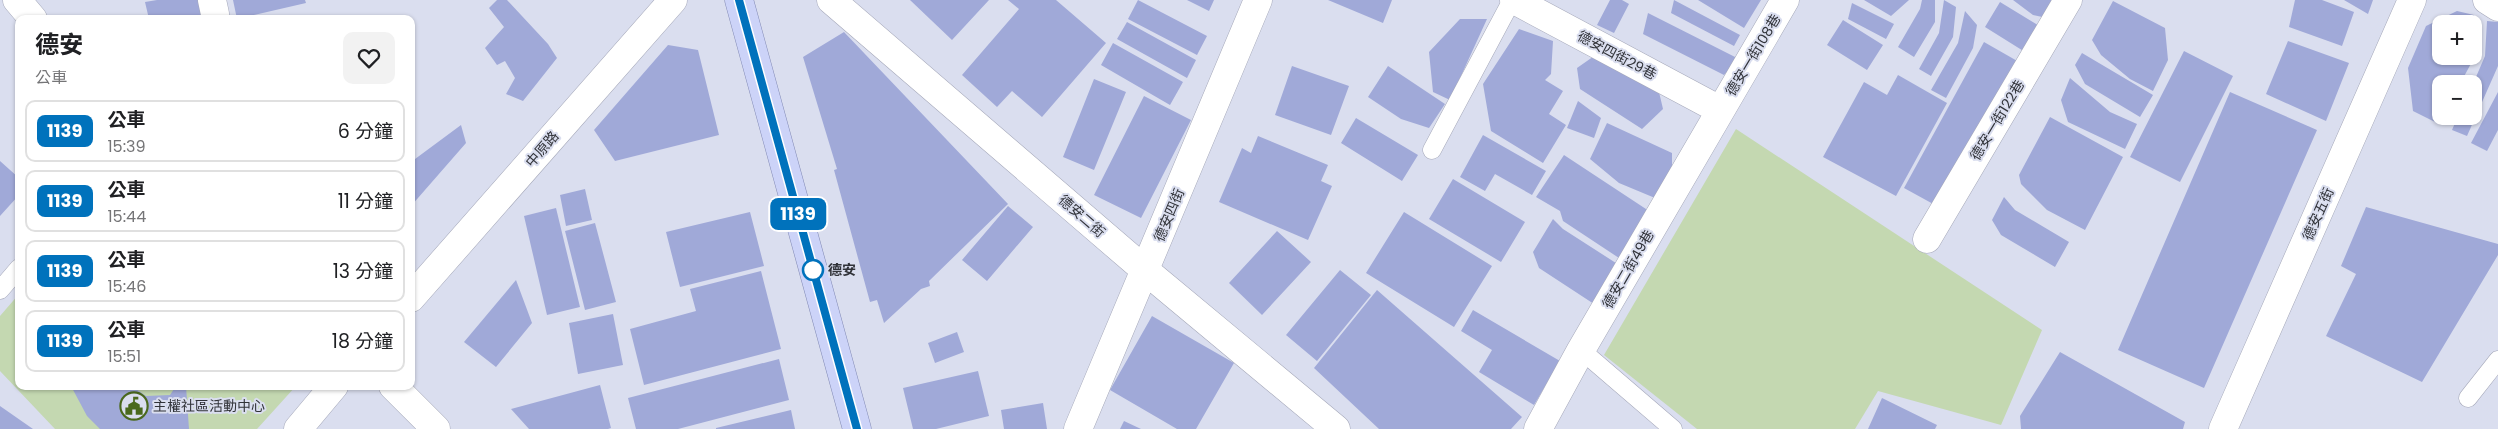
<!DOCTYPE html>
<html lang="zh-TW">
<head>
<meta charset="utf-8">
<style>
  body { margin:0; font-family:Poppins,"Noto Sans TC",sans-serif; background:#f2f2f2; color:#202124; height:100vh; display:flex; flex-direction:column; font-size:19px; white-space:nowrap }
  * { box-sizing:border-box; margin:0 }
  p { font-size:16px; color:#757577 }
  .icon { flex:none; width:28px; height:28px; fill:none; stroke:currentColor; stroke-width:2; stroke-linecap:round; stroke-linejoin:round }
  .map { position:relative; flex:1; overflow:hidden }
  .panel { position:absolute; left:15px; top:15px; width:400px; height:375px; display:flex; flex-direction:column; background:#fff; border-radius:10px; box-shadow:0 1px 4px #0004 }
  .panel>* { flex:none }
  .badge { padding:0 10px; border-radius:8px; font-size:18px; line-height:32px }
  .tools { position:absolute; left:2432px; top:15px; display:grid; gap:10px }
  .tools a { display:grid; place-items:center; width:50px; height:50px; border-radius:10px; background:#fff; box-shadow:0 1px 4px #0004; font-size:25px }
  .map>.badge { position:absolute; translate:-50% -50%; box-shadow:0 0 0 2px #fff }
  .round { display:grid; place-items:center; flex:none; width:52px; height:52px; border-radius:10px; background:#f2f2f2 }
  .headline { display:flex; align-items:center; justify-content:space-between; height:85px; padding:0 20px }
  h1 { font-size:24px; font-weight:700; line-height:38px }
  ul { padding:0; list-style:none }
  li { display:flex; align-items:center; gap:15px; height:62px; margin:0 10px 8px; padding:0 10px; border:2px solid #e0e0e0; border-radius:10px }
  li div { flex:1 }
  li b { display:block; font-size:19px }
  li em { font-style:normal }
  li .badge { min-width:55px; font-weight:700; text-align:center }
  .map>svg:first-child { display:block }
</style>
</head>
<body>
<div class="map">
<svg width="2498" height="429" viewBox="0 0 2498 429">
  <rect width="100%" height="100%" fill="#dadeef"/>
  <path fill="#c4d8b1" d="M 1736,129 L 2042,330 L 2001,425 L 1878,391 L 1855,429 L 1697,429 L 1604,355 Z
    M 19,294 L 19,386 L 296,386 L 257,429 L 55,429 L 0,371 L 0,316 Z"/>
  <path fill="#a0a9d8" d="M 157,0 L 211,0 L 213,19 L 149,19 L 145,2 Z
    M 233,0 L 305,0 L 306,3 L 237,19 Z
    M 497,0 L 507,0 L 548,44 L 557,58 L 523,101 L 506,94 L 515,78 L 505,61 L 497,65 L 485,48 L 504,27 L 489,8 Z
    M 910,0 L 989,0 L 952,40 Z
    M 1008,0 L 1056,0 L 1106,43 L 1042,117 L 1012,91 L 997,107 L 962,75 L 1019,9 Z
    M 1138,0 L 1207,36 L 1197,55 L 1128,19 Z
    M 1187,0 L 1214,0 L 1209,11 Z
    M 1328,0 L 1392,0 L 1383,23 Z
    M 1610,0 L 1622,0 L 1629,4 L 1614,33 L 1597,25 Z
    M 1674,0 L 1740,35 L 1734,46 L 1671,13 Z
    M 1698,0 L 1761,0 L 1744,28 Z
    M 1864,0 L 1909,0 L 1891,16 Z
    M 1922,0 L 1935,0 L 1935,22 L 1914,57 L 1898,47 L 1920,9 Z
    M 1944,0 L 1956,7 L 1953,37 L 1931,76 L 1919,69 L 1939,33 Z
    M 2013,0 L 2052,0 L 2059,2 L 2047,18 L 2033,15 Z
    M 2295,0 L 2322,0 L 2354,12 L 2342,46 L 2289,27 Z
    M 2344,0 L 2373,0 L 2368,14 Z
    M 2113,1 L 2165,28 L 2168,60 L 2153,91 L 2130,79 L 2101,55 L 2092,40 Z
    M 2000,2 L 2041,27 L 2025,52 L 1985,27 Z
    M 1852,3 L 1894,24 L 1886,39 L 1848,19 Z
    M 1965,11 L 1977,25 L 1973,48 L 1946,98 L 1931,90 L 1958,43 Z
    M 2457,11 L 2474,15 L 2474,24 L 2441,24 L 2441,56 L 2475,56 L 2460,84 L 2441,84 L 2443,116 L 2439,124 L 2413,111 L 2408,68 L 2426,26 Z
    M 1648,13 L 1739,59 L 1724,75 L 1643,34 Z
    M 1460,19 L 1487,19 L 1450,100 L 1433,92 L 1429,52 Z
    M 1843,20 L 1883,45 L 1867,70 L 1827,45 Z
    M 2487,21 L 2498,22 L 2498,66 L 2467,136 L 2452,130 L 2458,116 L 2474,116 L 2473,84 L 2485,56 Z
    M 1127,22 L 1196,60 L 1187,78 L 1117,39 Z
    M 1519,29 L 1553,41 L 1551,74 L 1545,80 L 1563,91 L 1549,114 L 1566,125 L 1543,163 L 1491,131 L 1483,84 Z
    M 844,32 L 1008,204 L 929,281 L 930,286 L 921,289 L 884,323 L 877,300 L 870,302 L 834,170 L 837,169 L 803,57 Z
    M 2288,41 L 2349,63 L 2326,121 L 2266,94 Z
    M 1984,42 L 2019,62 L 1935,205 L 1904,188 Z
    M 1113,43 L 1183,82 L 1170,105 L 1101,65 Z
    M 668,45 L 698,50 L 719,135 L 615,161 L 594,130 Z
    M 2184,51 L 2233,76 L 2180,182 L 2130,157 Z
    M 2082,53 L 2153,95 L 2140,117 L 2085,84 L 2075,65 Z
    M 1597,54 L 1659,92 L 1663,109 L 1642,129 L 1580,89 L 1577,68 Z
    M 1292,66 L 1349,86 L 1331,135 L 1275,115 Z
    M 1388,66 L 1445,104 L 1429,128 L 1401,119 L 1368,97 Z
    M 1898,75 L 1947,103 L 1896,196 L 1823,157 L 1864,82 L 1887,95 Z
    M 2070,78 L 2110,112 L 2137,124 L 2125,149 L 2068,122 L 2061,100 Z
    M 1094,79 L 1126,92 L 1094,170 L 1063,157 Z
    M 2230,92 L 2317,130 L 2204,388 L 2118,350 Z
    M 2498,92 L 2498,130 L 2487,151 L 2471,143 Z
    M 1144,96 L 1191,120 L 1141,218 L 1094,195 Z
    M 1578,101 L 1601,118 L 1594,138 L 1567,128 Z
    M 2050,117 L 2123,157 L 2085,230 L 2047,210 L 2021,184 L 2019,175 Z
    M 1356,118 L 1418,155 L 1402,181 L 1341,143 Z
    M 1607,123 L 1672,153 L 1672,176 L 1655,198 L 1619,183 L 1590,159 Z
    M 461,125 L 466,143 L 411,206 L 411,162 Z
    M 1483,135 L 1546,171 L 1532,195 L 1495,174 L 1485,191 L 1460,177 Z
    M 1258,136 L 1328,165 L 1321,181 L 1332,186 L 1308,240 L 1219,202 L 1242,148 L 1251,153 Z
    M 1564,155 L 1649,211 L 1619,258 L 1563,221 L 1560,211 L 1536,197 Z
    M 0,161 L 19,178 L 19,195 L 0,216 Z
    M 1453,179 L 1525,222 L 1501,262 L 1429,219 Z
    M 585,189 L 592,220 L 566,226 L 560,195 Z
    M 2004,197 L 2015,210 L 2069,242 L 2055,267 L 2001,235 L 1992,220 Z
    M 1008,206 L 1033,227 L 987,281 L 962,260 Z
    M 2366,207 L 2498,244 L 2498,255 L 2422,382 L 2326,336 L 2356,274 L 2341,266 Z
    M 556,208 L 580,307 L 547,315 L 524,216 Z
    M 750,212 L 764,266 L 680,287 L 666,232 Z
    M 1404,212 L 1492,266 L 1454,327 L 1366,273 Z
    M 1553,219 L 1563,229 L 1619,265 L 1594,304 L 1539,268 L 1533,252 Z
    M 595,223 L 616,302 L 585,310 L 565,231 Z
    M 1277,231 L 1311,262 L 1262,315 L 1229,283 Z
    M 1340,270 L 1371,295 L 1317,361 L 1286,335 Z
    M 761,271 L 781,349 L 644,385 L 630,329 L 696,311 L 690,289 Z
    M 516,280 L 532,323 L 496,367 L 464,342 Z
    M 1377,290 L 1522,417 L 1511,429 L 1379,429 L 1314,368 Z
    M 1473,310 L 1560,361 L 1534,405 L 1479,372 L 1492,350 L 1461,331 Z
    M 613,314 L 623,365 L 578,374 L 569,323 Z
    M 1152,316 L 1234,363 L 1196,429 L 1177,429 L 1110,390 Z
    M 957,332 L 964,352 L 935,363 L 928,343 Z
    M 2060,352 L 2185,422 L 2183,429 L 2021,429 L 2020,416 Z
    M 779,359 L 789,400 L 678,429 L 636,429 L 628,398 Z
    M 978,371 L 989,416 L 936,429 L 913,429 L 903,388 Z
    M 600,385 L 611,428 L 608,429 L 529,429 L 511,409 Z
    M 71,386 L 132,386 L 146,396 L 170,395 L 176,386 L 186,386 L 189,429 L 100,429 L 87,416 Z
    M 1882,398 L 1937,425 L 1935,429 L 1868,429 Z
    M 1043,403 L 1047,429 L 1004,429 L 1001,410 Z
    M 0,406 L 33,429 L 0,429 Z
    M 791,410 L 795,429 L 716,429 L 716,428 Z
    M 1124,421 L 1141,429 L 1120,429 Z"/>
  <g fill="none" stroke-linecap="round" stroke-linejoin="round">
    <g stroke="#a5a8b9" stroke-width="19">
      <path id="lane" d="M 1432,150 L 1512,0
        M 0,290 L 19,268
        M 1581,350 L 1673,429
        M 2468,398 L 2498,360"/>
    </g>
    <g stroke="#a5a8b9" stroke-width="29">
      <path id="street" d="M 17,0 L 33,19
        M 212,0 L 215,14
        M 831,0 L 1146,271 L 1336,429
        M 1514,0 L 1720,110
        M 2487,0 L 2498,7
        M 1927,239 L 2068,0
        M 411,298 L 673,0
        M 393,386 L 436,429
        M 298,429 L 334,386
        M 1078,429 L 1258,0
        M 1538,429 L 1581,350 L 1785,0
        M 2223,429 L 2412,0"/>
    </g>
    <g stroke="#8088b3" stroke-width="29">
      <path id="primary" d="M 739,0 L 857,429"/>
    </g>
    <use href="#lane" stroke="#fff" stroke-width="18"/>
    <use href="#street" stroke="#fff" stroke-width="28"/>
    <use href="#primary" stroke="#ccd3f8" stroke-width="28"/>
  </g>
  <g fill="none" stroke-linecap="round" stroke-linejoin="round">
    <g stroke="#fff" stroke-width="11">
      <path id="line" d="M 739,0 L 857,429"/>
    </g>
    <use href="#line" stroke="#0072bc" stroke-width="8"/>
  </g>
  <defs>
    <g id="civic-ring" transform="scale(1.4375)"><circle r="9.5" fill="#dadeef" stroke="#4a691e" stroke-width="1.5"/><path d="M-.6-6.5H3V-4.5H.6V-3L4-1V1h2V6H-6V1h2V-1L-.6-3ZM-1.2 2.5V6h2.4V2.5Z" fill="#4a691e"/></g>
  </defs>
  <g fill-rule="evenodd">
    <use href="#civic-ring" x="134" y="406"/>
  </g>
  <circle fill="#fff" stroke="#0072bc" stroke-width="2.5" cx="813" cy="270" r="10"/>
  <g text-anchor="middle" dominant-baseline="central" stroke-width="4" stroke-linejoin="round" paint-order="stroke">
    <g font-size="14" fill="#313339" stroke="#dadeef">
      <text transform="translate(1617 55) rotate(28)">德安四街29巷</text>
      <text transform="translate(1753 55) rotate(-59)">德安一街108巷</text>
      <text transform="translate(1997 120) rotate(-59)">德安一街122巷</text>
      <text transform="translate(542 149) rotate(-49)">中原路</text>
      <text transform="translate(2318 214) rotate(-66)">德安五街</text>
      <text transform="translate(1169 215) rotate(-67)">德安四街</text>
      <text transform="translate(1082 216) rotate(41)">德安二街</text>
      <text transform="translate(1628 269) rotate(-60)">德安二街49巷</text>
    </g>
    <g font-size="14" font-weight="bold" fill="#313339" stroke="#dadeef" text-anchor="start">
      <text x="828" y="270">德安</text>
    </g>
    <g font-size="14" fill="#313339" stroke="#dadeef" text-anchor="start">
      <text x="153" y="406">主權社區活動中心</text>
    </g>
  </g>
</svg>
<div class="tools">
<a>+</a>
<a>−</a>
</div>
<b class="badge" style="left:798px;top:214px;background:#0072bc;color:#fff">1139</b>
<section class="panel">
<div class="headline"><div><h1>德安</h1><p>公車</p></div><a class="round"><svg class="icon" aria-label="heart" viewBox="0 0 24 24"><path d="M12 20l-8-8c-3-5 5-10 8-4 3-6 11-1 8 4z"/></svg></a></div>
<ul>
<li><span class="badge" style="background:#0072bc;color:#fff">1139</span><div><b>公車</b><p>15:39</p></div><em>6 分鐘</em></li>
<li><span class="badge" style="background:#0072bc;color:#fff">1139</span><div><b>公車</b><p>15:44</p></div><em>11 分鐘</em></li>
<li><span class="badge" style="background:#0072bc;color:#fff">1139</span><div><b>公車</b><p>15:46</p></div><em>13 分鐘</em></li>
<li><span class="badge" style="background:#0072bc;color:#fff">1139</span><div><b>公車</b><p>15:51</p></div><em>18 分鐘</em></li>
</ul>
</section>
</div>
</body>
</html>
